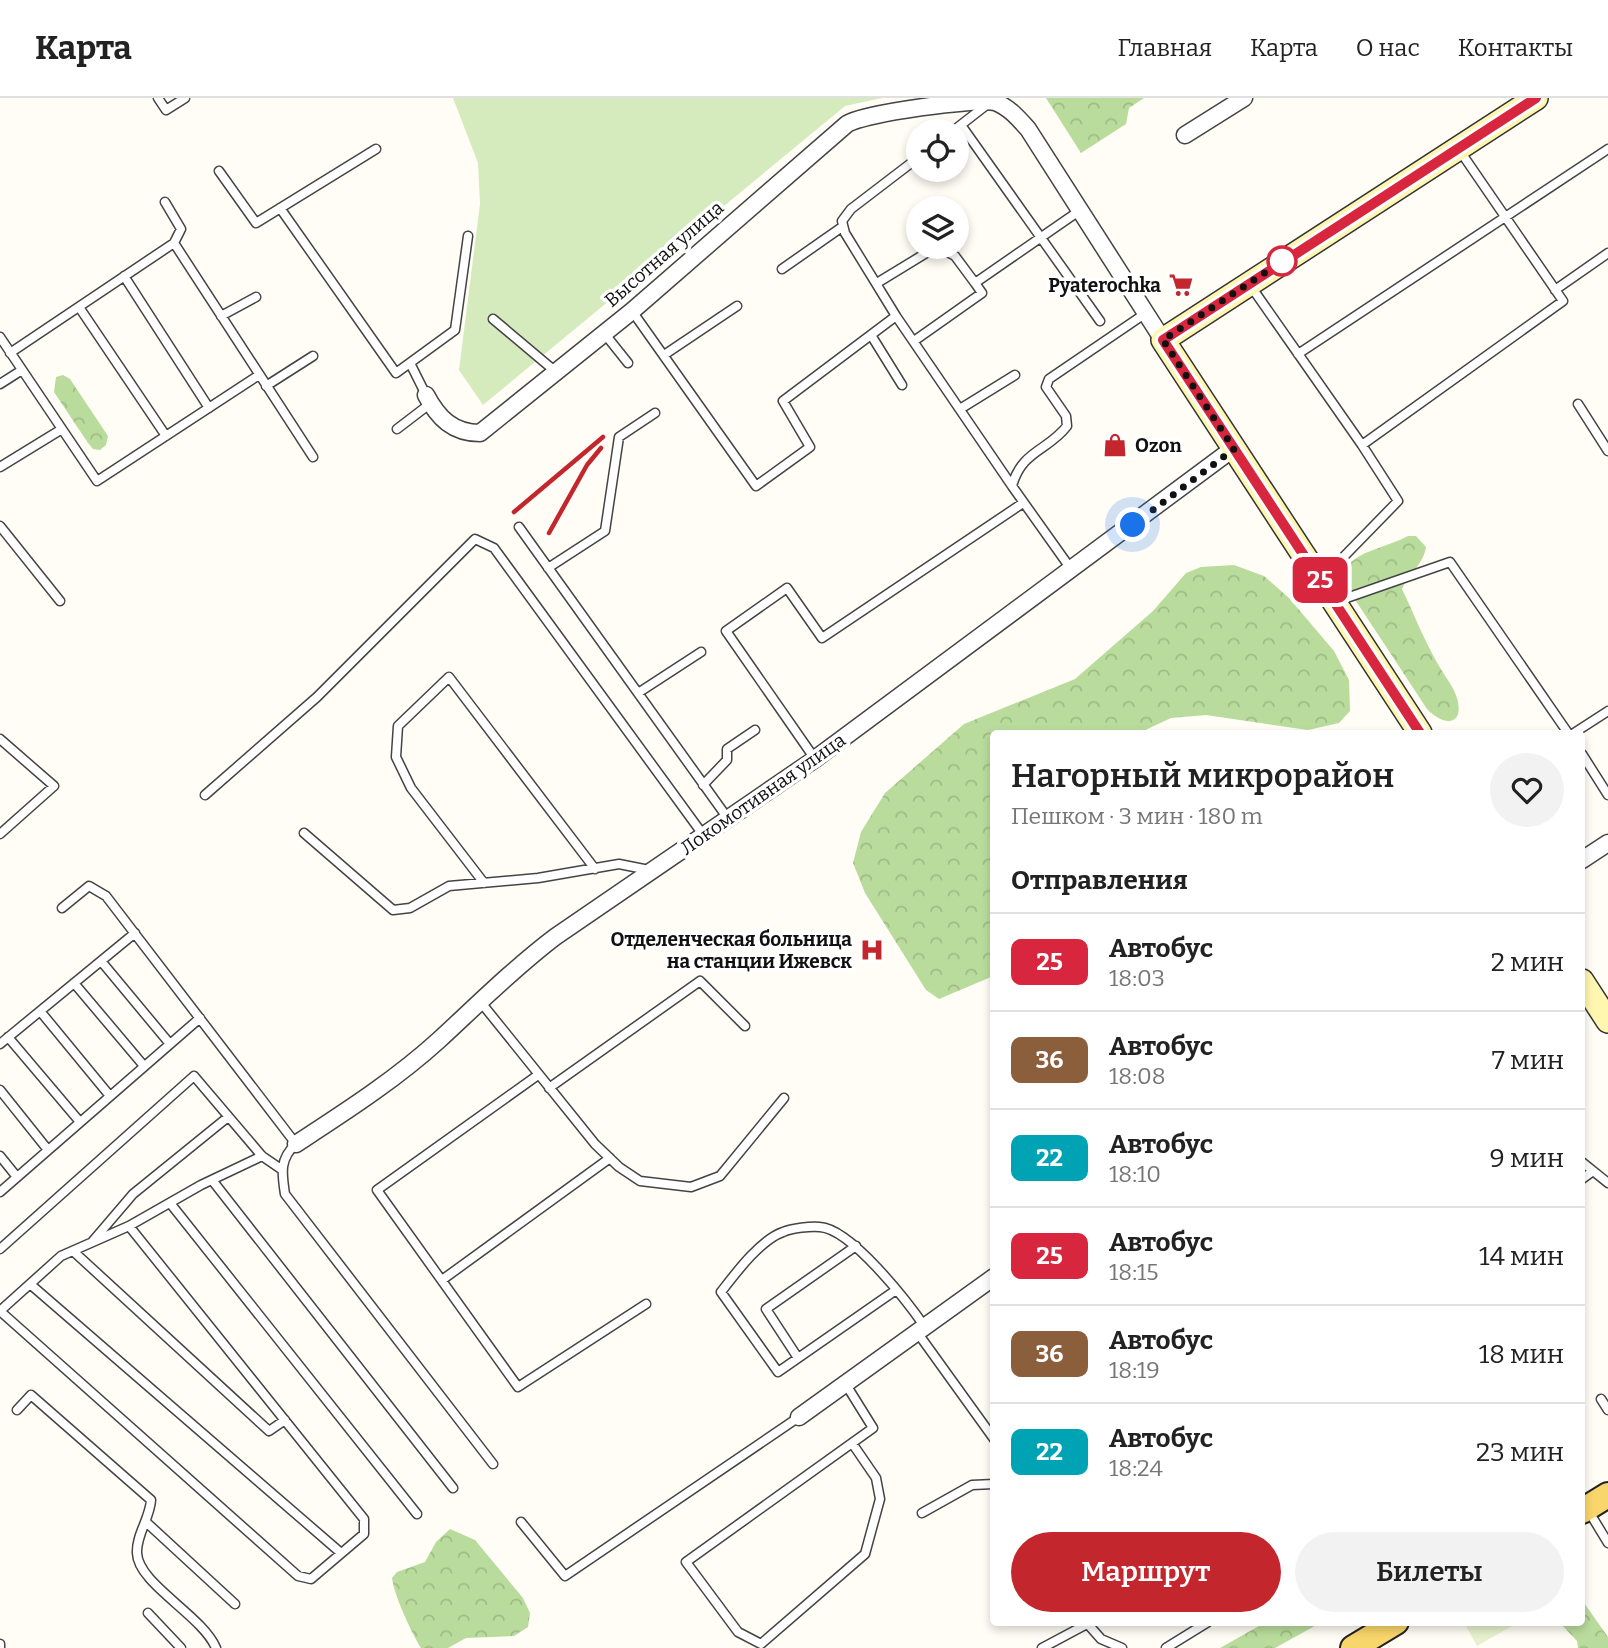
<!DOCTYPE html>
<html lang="ru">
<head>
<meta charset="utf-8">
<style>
  body { margin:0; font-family:Bitter,serif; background:#f2f2f2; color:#222; height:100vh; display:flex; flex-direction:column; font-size:26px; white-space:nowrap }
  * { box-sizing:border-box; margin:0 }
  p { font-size:23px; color:#767676 }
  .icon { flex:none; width:38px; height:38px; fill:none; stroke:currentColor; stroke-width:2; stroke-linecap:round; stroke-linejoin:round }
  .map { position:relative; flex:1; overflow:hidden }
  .panel { position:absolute; left:990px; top:632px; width:595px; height:896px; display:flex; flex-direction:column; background:#fff; border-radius:7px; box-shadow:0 4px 10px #0003 }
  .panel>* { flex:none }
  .badge { padding:0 14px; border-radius:10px; font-size:24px; line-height:46px }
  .fabs { position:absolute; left:906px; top:21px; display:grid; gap:14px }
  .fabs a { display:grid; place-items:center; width:63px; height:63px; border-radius:50%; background:#fff; box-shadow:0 4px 10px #0003; font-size:35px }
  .you { position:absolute; width:35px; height:35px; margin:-18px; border:5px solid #fff; border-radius:50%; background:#1a73e8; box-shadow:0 0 0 10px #1a73e833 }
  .map>.badge { position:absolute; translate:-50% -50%; box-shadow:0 0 0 4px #fff }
  h2 { padding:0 21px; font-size:26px; line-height:63px }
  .round { display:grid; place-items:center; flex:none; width:74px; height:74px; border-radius:37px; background:#f2f2f2 }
  .overview { display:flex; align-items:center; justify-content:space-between; height:119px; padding:0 21px }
  h1 { font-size:33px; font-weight:600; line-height:52px }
  .primary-button { display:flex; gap:14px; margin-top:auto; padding:14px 21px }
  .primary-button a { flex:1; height:80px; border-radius:42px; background:#c4262e; color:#fff; font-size:28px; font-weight:600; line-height:80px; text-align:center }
  .primary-button a+a { background:#f2f2f2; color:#222 }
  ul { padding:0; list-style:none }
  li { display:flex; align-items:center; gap:21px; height:98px; padding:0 21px; border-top:2px solid #e0e0e0 }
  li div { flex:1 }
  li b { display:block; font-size:26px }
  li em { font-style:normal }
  li .badge { min-width:77px; font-weight:700; text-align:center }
  header { display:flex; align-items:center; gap:42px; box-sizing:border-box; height:98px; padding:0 35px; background:#fff; border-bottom:2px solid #e0e0e0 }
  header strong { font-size:33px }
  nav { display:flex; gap:38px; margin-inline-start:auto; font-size:24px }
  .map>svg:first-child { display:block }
</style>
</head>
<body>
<header>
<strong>Карта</strong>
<nav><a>Главная</a><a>Карта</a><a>О нас</a><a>Контакты</a></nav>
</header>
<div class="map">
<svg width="1608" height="1550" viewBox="0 0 1608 1550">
  <defs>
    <pattern id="forest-crowns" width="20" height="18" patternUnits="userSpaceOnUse" patternTransform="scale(1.75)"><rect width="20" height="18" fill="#b9dc9c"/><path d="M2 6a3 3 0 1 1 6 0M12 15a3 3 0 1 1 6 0" fill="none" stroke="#9ebc85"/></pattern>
  </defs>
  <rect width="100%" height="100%" fill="#fffdf5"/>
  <path fill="#d5ebbd" d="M 453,0 L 882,0 L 845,8 L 483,307 L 459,272 L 480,106 L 478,65 Z"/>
  <path fill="url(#forest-crowns)" d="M 1046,0 L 1144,0 L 1129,10 L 1126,26 L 1081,55 Z
    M 63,277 L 70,281 L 108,338 L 106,347 L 100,352 L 93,351 L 88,345 L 54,294 L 56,279 Z
    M 1408,438 L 1416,438 L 1426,449 C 1424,465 1409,476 1402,491 C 1413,514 1423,539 1435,561 C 1441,573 1453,587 1457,600 C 1465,629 1443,628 1427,611 L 1352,497 L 1348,479 L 1351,464 C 1367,451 1389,448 1408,438 Z
    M 1234,467 L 1264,478 L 1289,500 L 1334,553 L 1349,582 L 1350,613 L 1339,625 L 1308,632 L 1206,617 L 1171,620 L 1139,635 L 994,635 L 994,880 L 991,879 L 939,901 L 926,892 L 865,795 L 853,765 L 861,734 L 885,695 L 964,626 L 1075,581 L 1153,513 L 1186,475 L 1201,469 Z
    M 450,1431 L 475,1442 L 523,1500 L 530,1515 L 528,1529 L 514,1538 L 466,1540 L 448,1550 L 421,1550 C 411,1534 394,1497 392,1480 L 397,1474 L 425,1464 L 436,1444 Z
    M 1582,1502 L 1608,1539 L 1608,1550 L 1578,1550 L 1577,1543 L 1559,1524 L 1582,1524 Z
    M 1266,1524 L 1322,1524 L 1275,1550 L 1220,1550 Z"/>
  <path fill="#e6f2cf" d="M 1464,1524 L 1519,1524 L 1477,1548 Z"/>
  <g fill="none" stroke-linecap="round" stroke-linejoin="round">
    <g stroke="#444" stroke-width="11">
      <path id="lane" d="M 158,0 L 166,12 L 185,0
        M 961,27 L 1100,223
        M 953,33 L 989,5
        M 219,73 L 256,125 L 376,51
        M 165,104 L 181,131 L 174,145
        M 280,110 L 396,275 L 455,232 L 468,138
        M 938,149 L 955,158 L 975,185 L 1079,113
        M 782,171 L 842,129
        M 124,178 L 209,310
        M 877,185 L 936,149
        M 1250,187 L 1362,347 L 1563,203 L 1460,53
        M 1555,192 L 1608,155
        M 79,209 L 166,338
        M 632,213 L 756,388 L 810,349 L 783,303 L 896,218 L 845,135 L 842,123 L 851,111 L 919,59
        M 221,218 L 256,199
        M 896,218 L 1012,388
        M 493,221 L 556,274
        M 604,235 L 628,265
        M 871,237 L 902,287
        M 0,239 L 97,383 L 259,277
        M 914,243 L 982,195 L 975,185
        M 10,255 L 174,145 L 313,359
        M 1298,256 L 1608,51
        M 664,257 L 737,208
        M 410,265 L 426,297
        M 0,286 L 22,272
        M 266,288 L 313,258
        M 1578,306 L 1608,353
        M 960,311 L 1015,277
        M 397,331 L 431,305
        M 0,369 L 62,331
        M 0,428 L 60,503
        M 519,429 L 729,722
        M 548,470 L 605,433 L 619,339 L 655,315
        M 1071,471 L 1012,388 C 1022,352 1048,353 1067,328 L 1066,318 L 1046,289 L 1049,281 L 1146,215
        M 1322,481 L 1398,403 L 1362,347
        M 1335,504 L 1450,464 L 1568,635
        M 638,595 L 701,554
        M 1574,635 L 1608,613
        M 0,641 L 54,688 L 0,736
        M 1582,656 L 1608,697
        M 815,661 L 726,533 L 787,490 L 822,540 L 1023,405
        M 703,687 L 727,662 L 727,651 L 755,632
        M 205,697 L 317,599 L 475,441 L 494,450 L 704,738
        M 304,735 L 393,812 L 410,810 L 449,788 L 538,780 L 619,766 L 649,772
        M 484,785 L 411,690 L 396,659 L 398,628 L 449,579 L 595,771
        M 62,810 L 89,788 L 106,798 L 296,1046 C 279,1061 282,1076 285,1096 L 493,1366
        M 101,863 L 170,946
        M 74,885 L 144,968
        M 479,902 L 595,1046 L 619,1069 L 640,1083 L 691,1089 L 720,1078 L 784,1000
        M 40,913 L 110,998
        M 8,939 L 80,1024
        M 0,946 L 135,835
        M 538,977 L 377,1092 L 518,1289 L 646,1206
        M 549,990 L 700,883 L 745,928
        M 0,992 L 48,1052
        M 0,1058 L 17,1079
        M 1582,1064 L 1608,1085
        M 1582,1081 L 1593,1073
        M 212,1082 L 453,1390
        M 0,1094 L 200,920
        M 170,1105 L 417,1416
        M 92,1144 L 133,1096 L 228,1019
        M 0,1151 L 194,978 L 262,1058 L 281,1071
        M 73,1153 L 269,1333 L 285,1322
        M 442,1182 L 610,1060
        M 30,1186 L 341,1455
        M 896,1192 L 778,1274 L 721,1194 C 735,1176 760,1142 783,1134 C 792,1130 811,1128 820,1129 C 851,1131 907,1203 925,1229
        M 0,1213 L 298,1478 L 311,1481 L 364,1436 L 364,1421 L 129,1128
        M 0,1213 L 61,1158 L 129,1128 L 201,1087 L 262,1058
        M 917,1234 L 994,1341
        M 798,1260 L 766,1211 L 856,1148
        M 845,1285 L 873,1330 L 686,1464 L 738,1534 L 761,1546 L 865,1456 L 880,1401 L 876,1380 L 852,1345
        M 1601,1301 L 1608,1312
        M 17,1312 L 31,1297 L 151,1402 C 150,1420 136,1437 137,1455 C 138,1486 202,1517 216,1550
        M 1588,1412 L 1608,1445
        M 922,1415 L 972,1387 L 994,1386
        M 146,1424 L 235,1506
        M 521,1424 L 565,1478 L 799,1319
        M 148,1515 L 181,1550
        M 1086,1524 L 1101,1541 L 1122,1550
        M 0,1546 L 0,1550
        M 1042,1550 L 1087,1526
        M 1166,1550 L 1208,1524"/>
    </g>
    <g stroke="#444" stroke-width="19">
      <path id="street" d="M 1185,37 L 1244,0
        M 426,297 C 438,320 453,335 480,335 L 632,213 L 847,26 C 864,15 977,0 995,4 C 1009,9 1019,21 1028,31 L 1163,242
        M 1582,762 L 1608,745
        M 296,1046 C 345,1014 395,982 439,942 C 477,907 513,871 555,839 L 815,661 L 1234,350
        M 799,1319 L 994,1179"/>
    </g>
    <g stroke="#333" stroke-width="26">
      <path id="secondary" d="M 1420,635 L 1163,242 L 1536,0
        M 1582,883 L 1608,923"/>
    </g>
    <g stroke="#222" stroke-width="28">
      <path id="primary" d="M 1582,1413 L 1608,1397
        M 1353,1550 L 1396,1524"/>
    </g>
    <use href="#lane" stroke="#fff" stroke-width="8"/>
    <use href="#street" stroke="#fff" stroke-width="16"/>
    <use href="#secondary" stroke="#fff6b0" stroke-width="23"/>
    <use href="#primary" stroke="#f9d66b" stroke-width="24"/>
    <path stroke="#c4262e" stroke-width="4.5" d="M 514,414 L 603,339
      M 549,435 L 587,367 L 601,350"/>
  </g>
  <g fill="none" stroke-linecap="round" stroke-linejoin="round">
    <g stroke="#fff" stroke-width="16">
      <path id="line" d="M 1420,635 L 1163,242 L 1536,0"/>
    </g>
    <use href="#line" stroke="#d7263d" stroke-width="10"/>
    <path stroke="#111" stroke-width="7" stroke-dasharray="0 12.6" d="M 1133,427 L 1234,351 L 1163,242 L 1284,162 L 1282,163"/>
  </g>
  <defs>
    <g id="supermarket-bare" transform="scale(1.89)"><path d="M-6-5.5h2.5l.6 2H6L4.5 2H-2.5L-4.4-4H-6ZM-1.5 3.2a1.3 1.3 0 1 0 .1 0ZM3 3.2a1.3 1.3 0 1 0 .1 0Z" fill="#c4262e" stroke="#fff" stroke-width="2.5" paint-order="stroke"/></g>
    <g id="shop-bare" transform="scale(1.89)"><path d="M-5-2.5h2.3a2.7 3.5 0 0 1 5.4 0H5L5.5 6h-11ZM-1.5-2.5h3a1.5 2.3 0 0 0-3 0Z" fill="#c4262e" stroke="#fff" stroke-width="2.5" paint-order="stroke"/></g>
    <g id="hospital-bare" transform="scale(1.89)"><path d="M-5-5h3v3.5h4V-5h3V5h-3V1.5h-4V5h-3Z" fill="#c4262e" stroke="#fff" stroke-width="2.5" paint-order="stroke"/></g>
  </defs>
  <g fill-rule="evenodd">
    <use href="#supermarket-bare" x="1181" y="187"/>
    <use href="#shop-bare" x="1115" y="347"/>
    <use href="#hospital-bare" x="872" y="852"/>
  </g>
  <circle fill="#fff" stroke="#d7263d" stroke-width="3.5" cx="1282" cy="163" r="14"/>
  <g text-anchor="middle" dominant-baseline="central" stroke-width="7" stroke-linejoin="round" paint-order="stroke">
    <g font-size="19" fill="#111" stroke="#fff">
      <text transform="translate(664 156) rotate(-41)">Высотная улица</text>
      <text transform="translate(763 696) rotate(-35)">Локомотивная улица</text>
    </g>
    <g font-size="19" font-weight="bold" fill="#111" stroke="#fff" text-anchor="end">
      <text x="1161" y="187">Pyaterochka</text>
      <text x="1135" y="347" text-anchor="start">Ozon</text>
      <text x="852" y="841">Отделенческая больница<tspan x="852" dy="22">на станции Ижевск</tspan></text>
    </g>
  </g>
</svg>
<div class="fabs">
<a><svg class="icon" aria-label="locate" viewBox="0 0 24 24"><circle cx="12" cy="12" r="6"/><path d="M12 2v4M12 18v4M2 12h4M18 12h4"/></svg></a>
<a><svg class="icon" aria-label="layers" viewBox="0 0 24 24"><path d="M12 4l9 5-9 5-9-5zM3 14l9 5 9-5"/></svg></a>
</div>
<div class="you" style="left:1133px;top:427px"></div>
<b class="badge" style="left:1320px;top:482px;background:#d7263d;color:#fff">25</b>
<section class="panel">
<div class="overview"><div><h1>Нагорный микрорайон</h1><p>Пешком · 3 мин · 180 m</p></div><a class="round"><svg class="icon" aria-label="heart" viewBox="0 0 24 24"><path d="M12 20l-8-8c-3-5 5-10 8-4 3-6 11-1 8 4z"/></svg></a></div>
<h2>Отправления</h2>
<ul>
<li><span class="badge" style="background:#d7263d;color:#fff">25</span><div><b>Автобус</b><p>18:03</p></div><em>2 мин</em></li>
<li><span class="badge" style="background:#8b5e3c;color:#fff">36</span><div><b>Автобус</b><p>18:08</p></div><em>7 мин</em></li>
<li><span class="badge" style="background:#00a3b4;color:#fff">22</span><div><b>Автобус</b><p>18:10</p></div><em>9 мин</em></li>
<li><span class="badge" style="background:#d7263d;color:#fff">25</span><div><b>Автобус</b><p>18:15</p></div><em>14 мин</em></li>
<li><span class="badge" style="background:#8b5e3c;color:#fff">36</span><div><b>Автобус</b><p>18:19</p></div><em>18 мин</em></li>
<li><span class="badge" style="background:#00a3b4;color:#fff">22</span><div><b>Автобус</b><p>18:24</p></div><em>23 мин</em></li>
</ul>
<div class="primary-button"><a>Маршрут</a><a>Билеты</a></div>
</section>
</div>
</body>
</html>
